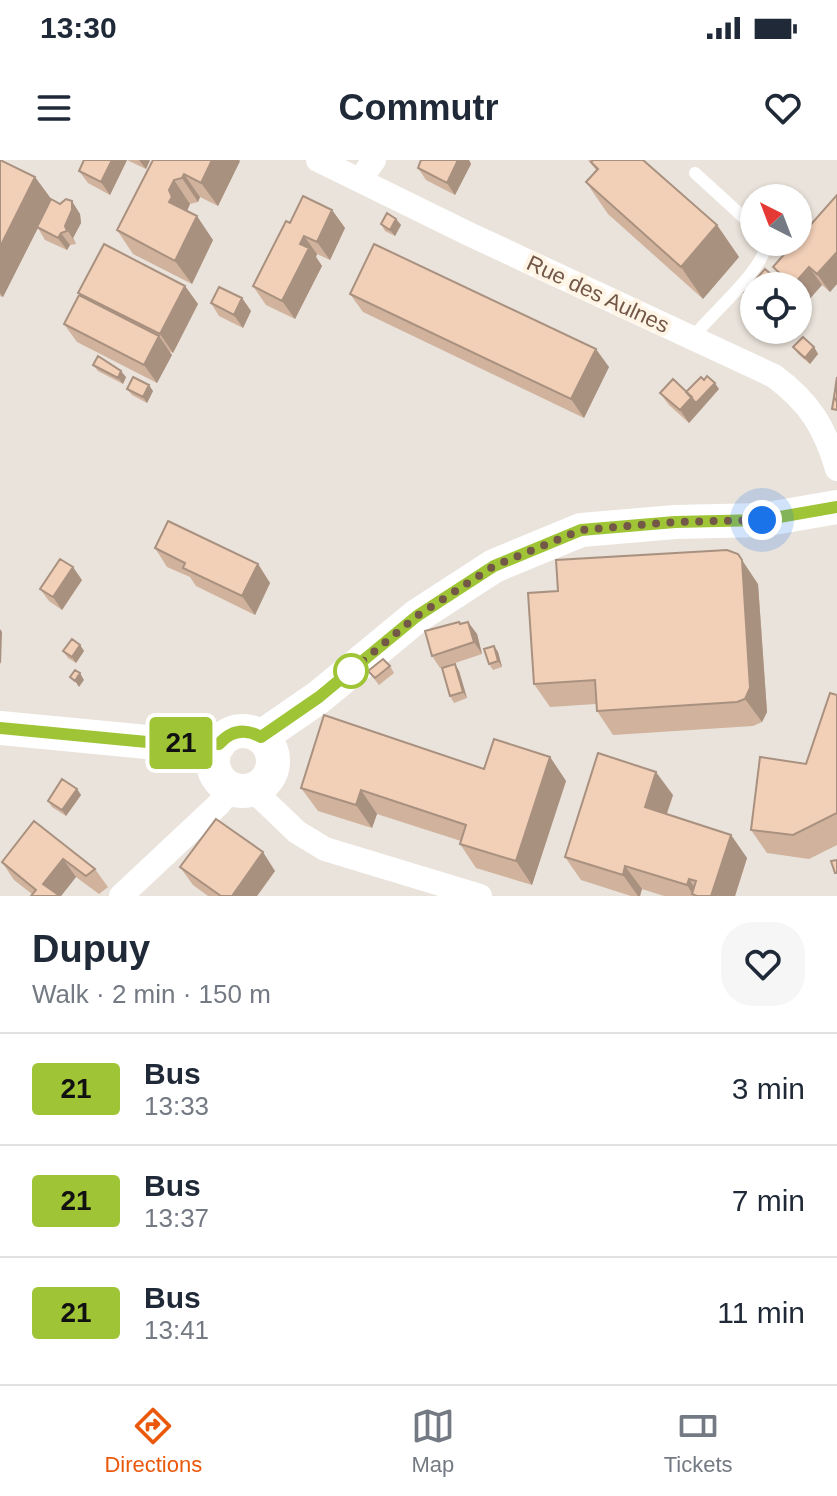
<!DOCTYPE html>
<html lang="en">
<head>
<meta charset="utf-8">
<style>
  body { margin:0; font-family:Arial,sans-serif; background:#f6f6f7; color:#1f2937; height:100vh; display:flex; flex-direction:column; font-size:30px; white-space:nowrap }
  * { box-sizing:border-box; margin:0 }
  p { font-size:26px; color:#747a83 }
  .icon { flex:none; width:44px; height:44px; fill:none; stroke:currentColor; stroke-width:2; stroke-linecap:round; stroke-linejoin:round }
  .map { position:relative; height:736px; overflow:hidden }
  .side { display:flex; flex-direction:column; background:#fff; flex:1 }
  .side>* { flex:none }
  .badge { padding:0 16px; border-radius:6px; font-size:28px; line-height:52px }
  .needle { width:52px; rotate:318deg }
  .buttons { position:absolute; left:740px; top:24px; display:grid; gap:16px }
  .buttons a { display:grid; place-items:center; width:72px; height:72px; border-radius:50%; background:#fff; box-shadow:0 2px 6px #0004; font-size:40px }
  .you { position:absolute; width:40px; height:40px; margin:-20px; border:6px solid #fff; border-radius:50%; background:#1a73e8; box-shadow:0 0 0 12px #1a73e833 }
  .map>.badge { position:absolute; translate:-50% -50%; box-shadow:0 0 0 4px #fff }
  .round { display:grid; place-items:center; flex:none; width:84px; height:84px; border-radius:32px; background:#f6f6f7 }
  .summary { display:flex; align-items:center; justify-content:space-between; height:136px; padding:0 32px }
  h1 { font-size:38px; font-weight:600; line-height:60px }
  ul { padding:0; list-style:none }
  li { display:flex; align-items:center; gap:24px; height:112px; padding:0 32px; border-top:2px solid #e0e1e3 }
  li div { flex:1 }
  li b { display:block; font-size:30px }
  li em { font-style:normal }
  li .badge { min-width:88px; font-weight:700; text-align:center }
  .status { display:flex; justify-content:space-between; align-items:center; height:56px; padding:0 40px; background:#fff; direction:ltr }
  .status svg { height:22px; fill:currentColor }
  header { display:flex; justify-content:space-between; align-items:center; height:104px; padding:0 32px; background:#fff; font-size:36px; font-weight:600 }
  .dock { display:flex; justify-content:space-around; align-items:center; height:112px; border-top:2px solid #e0e1e3; background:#fff; font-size:22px; color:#747a83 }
  .dock a { display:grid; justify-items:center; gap:4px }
  .dock .current { color:#ea580c }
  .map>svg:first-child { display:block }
</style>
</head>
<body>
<div class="status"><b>13:30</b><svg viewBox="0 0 49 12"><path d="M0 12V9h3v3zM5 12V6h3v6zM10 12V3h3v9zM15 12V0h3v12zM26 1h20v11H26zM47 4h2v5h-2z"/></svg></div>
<header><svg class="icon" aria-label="menu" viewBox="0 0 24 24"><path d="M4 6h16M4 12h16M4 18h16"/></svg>Commutr<svg class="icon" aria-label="heart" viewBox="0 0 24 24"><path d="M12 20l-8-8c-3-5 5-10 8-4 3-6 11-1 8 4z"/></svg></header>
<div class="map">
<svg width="837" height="736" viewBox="0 0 837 736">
  <rect width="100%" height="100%" fill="#fcf2e0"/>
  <path fill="#eae3db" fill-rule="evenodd" d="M 0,0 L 837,0 L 837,736 L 0,736 ZM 754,38 L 798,38 L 798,82 L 754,82 ZM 754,126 L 798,126 L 798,170 L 754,170 Z"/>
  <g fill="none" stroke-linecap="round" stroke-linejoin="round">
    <path stroke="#fff" stroke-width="12" d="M 695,13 L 754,67
      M 693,177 C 710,155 767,107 766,82"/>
    <path stroke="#fff" stroke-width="24" d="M 318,0 L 469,74 L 774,216 C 809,242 825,267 837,309
      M 360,20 L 374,0
      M 253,630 L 297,672 L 325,689 L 480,736
      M 121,736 L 219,644 L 231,629"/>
    <path stroke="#fff" stroke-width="34" d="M 0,568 L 147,582 L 219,584
      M213 601a30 30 0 1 1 60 0a30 30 0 1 1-60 0Z
      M 261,577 L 319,537 L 417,456 L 494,406 L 581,370 L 675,362 L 762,360 L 837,347"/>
  </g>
  <path fill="#d0b29d" d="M 0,0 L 35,17 L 51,40 L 80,54 L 81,63 L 73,78 L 76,84 L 70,85 L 67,90 L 45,80 L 38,68 L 3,137 L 0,136 Z
    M 84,0 L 150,0 L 146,9 L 127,0 L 110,35 L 88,23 L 79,11 Z
    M 153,0 L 240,1 L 218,46 L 200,37 L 198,42 L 190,44 L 187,51 L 213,80 L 192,124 L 133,94 L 117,70 Z
    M 421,0 L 469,0 L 471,4 L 455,35 L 426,20 L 418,8 Z
    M 588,0 L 643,0 L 717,65 L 739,97 L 703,139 L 608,54 L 586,22 L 596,10 Z
    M 837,35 L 837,124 L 830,132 L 822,125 L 806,143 L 798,136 L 798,126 L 787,126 L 773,107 Z
    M 332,50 L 345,68 L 330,100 L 317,94 L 316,97 L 322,106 L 295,159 L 266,145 L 253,126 L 290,63 Z
    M 396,59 L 401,65 L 395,76 L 385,71 L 381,64 Z
    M 185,126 L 198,144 L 173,193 L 169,191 L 172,195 L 157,223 L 77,182 L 64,164 L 81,136 L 78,133 Z
    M 350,134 L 609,207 L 584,258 L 363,152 Z
    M 242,138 L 251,151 L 243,168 L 219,156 L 211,143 Z
    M 793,187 L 814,187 L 818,194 L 810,204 L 798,194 Z
    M 93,205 L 126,217 L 123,224 L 98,211 Z
    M 704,220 L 719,229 L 689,263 L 669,245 L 660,233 L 686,232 Z
    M 127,229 L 153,231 L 147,243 L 132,235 Z
    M 155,388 L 258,404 L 270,423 L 255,455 L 196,426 L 190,417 L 167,407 Z
    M 82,420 L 62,450 L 49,441 L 40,429 Z
    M 758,424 L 767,552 L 762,562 L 753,566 L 613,575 L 597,551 L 596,544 L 550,547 L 534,524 Z
    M 468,462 L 477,474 L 482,494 L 440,508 L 432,496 L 460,464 Z
    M 80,485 L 84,491 L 76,503 L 68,498 L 63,491 Z
    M 494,486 L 498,492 L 502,507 L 493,510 L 489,504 Z
    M 455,504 L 459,511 L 467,538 L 454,543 L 450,536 Z
    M 390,506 L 394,513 L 379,525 L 368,511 Z
    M 837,535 L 837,685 L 809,699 L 767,693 L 751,670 L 806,604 Z
    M 550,597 L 566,621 L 532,725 L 476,708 L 460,684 L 461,681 L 377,654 L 372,668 L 318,651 L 301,628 L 484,609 Z
    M 77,629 L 81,635 L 66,656 L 52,647 L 48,641 Z
    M 673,635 L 667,654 L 731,675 L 747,698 L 735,736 L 664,736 L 642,729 L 640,736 L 631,736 L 581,720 L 565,697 Z
    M 34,661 L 95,709 L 108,727 L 99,734 L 76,717 L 61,736 L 32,734 L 14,720 L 2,702 Z
    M 180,707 L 275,711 L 257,736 L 208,736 L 193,725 Z"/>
  <path fill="#a99180" d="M 112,0 L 127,0 L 110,35 L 101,22 Z
    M 139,0 L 150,0 L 146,9 Z
    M 212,0 L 239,0 L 240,1 L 218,46 L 201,23 Z
    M 458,0 L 469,0 L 471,4 L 455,35 L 447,23 Z
    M 184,14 L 200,37 L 198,42 L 182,18 Z
    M 35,17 L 52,40 L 3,137 L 0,133 L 0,87 Z
    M 174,20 L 190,44 L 186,53 L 169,42 L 169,30 Z
    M 72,41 L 80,54 L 81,63 L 73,78 L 76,84 L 65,66 Z
    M 332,50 L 345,68 L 330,100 L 317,82 Z
    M 197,56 L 213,80 L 192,124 L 175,101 Z
    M 396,59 L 401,65 L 395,76 L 390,70 Z
    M 717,65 L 739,97 L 703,139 L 681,107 Z
    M 61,73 L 70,85 L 67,90 L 58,78 Z
    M 304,76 L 317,94 L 316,97 L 322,106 L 295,159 L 282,141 L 300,84 Z
    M 837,92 L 837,124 L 830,132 L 817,114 Z
    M 809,107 L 822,125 L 806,143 L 798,132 L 798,126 L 793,125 Z
    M 185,126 L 198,144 L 173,193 L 160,174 Z
    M 242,138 L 251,151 L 243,168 L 234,155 Z
    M 159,176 L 172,195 L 157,223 L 144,205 Z
    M 814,187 L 818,194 L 810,204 L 805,198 Z
    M 596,189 L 609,207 L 584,258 L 571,239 Z
    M 121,211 L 126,217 L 123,224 L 118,218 Z
    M 715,223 L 719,229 L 689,263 L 680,250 L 692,237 Z
    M 149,225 L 153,231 L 147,243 L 143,237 Z
    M 738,394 L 758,424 L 767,552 L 762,562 L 745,539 Z
    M 258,404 L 270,423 L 255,455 L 242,436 Z
    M 73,407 L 82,420 L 62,450 L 53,437 Z
    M 468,462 L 477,474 L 482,494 L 474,482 Z
    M 0,469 L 2,472 L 1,504 L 0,502 Z
    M 80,485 L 84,491 L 76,503 L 72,497 Z
    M 494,486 L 498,492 L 502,507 L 498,501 Z
    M 455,504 L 459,511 L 467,538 L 463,532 Z
    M 80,513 L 84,520 L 79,527 L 75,521 Z
    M 550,597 L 566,621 L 532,725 L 516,701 Z
    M 656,612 L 673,635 L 661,670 L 645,647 Z
    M 77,629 L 81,635 L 66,656 L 62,650 Z
    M 361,630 L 377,654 L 372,668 L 356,645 Z
    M 731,675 L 747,698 L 735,736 L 711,736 Z
    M 263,692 L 275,711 L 257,736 L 232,736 Z
    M 63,699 L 76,717 L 61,736 L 43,724 Z
    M 625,706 L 642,729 L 640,736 L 638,736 L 623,715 Z
    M 689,719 L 700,736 L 693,735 L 687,725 Z"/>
  <path fill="#f2cfb7" stroke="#a99180" stroke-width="2" d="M 0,0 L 35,17 L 0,87 Z
    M 84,0 L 112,0 L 101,22 L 79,11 Z
    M 153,0 L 212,0 L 201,23 L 184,14 L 182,18 L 174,20 L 169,30 L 172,37 L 169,42 L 197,56 L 175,101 L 117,70 Z
    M 421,0 L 458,0 L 447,23 L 418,8 Z
    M 593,0 L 643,0 L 717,65 L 681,107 L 586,22 L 598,9 L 591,2 Z
    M 837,35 L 837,92 L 817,114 L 809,107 L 793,125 L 773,107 L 795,82 L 798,82 L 798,79 Z
    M 303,36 L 332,50 L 317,82 L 304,76 L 300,84 L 309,88 L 282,141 L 253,126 L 286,61 L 290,63 Z
    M 51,39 L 60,44 L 66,39 L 72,41 L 72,50 L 65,66 L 67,71 L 61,73 L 58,78 L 37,67 Z
    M 387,53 L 396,59 L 390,70 L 381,64 Z
    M 104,84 L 185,126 L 160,174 L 78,133 Z
    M 374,84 L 596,189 L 571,239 L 350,134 Z
    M 765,109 L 780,122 L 777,126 L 754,126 L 754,143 L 744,133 Z
    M 219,127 L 242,138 L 234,155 L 211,143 Z
    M 79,135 L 159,176 L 144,205 L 64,164 Z
    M 803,177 L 814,187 L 805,198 L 793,187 Z
    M 98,196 L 121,211 L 118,218 L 93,205 Z
    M 707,216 L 715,223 L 696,243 L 686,232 L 701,217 L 704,220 Z
    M 133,217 L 149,225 L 143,237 L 127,229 Z
    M 837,217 L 837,242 L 834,237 Z
    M 673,219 L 692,237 L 680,250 L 660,233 Z
    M 836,225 L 834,237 L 837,242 L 837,250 L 832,249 Z
    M 168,361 L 258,404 L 242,436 L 183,408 L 185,403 L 155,388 Z
    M 727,390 L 738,394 L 742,400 L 750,528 L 745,539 L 737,542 L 597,551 L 595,520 L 534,524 L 528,433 L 558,431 L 556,400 Z
    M 60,399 L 73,407 L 53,437 L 40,429 Z
    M 459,462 L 460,464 L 468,462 L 474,482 L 432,496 L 425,471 Z
    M 72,479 L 80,485 L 72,497 L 63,491 Z
    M 494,486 L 498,501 L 489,504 L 484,489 Z
    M 383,499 L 390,506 L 375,518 L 368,511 Z
    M 455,504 L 463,532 L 450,536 L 442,508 Z
    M 75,510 L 80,513 L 75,521 L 70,517 Z
    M 830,533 L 837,535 L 837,653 L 793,675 L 751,670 L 760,597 L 806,604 Z
    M 324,555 L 484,609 L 494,579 L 550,597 L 516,701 L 460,684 L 466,665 L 361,630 L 356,645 L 301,628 Z
    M 598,593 L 656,612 L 645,647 L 731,675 L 711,736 L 697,736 L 692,734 L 696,721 L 689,719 L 687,725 L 625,706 L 623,715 L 565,697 Z
    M 62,619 L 77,629 L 62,650 L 48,641 Z
    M 216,659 L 263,692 L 232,736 L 221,736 L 180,707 Z
    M 34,661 L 95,709 L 86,716 L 63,699 L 43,724 L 60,736 L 31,736 L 36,730 L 2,702 Z
    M 837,700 L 837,713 L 835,713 L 831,701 Z"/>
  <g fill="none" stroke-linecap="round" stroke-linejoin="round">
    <g stroke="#fff" stroke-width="18">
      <path id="line" d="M 0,568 L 147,582 L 219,584 C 231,570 245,568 261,577 L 319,537 L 417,456 L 494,406 L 581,370 L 675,362 L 762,360 L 837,347"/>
    </g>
    <use href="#line" stroke="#9fc536" stroke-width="12"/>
    <path stroke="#735747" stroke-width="8" stroke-dasharray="0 14.4" d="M 351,511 L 346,515 L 417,456 L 494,406 L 581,370 L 675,362 L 762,360"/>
  </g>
  <circle fill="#fff" stroke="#9fc536" stroke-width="4" cx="351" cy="511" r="16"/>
  <g text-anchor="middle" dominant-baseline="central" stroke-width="8" stroke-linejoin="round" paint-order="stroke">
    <g font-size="22" fill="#735747" stroke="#fff5e6">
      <text transform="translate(598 134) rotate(25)">Rue des Aulnes</text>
    </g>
  </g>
</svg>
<div class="buttons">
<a><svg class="needle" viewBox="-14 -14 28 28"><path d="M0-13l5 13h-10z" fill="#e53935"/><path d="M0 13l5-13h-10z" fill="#747a83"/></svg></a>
<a><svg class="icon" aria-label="locate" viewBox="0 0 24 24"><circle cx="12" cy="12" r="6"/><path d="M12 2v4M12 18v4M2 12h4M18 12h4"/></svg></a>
</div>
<div class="you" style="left:762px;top:360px"></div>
<b class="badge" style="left:181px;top:583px;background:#9fc536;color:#111">21</b>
</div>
<section class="side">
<div class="summary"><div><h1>Dupuy</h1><p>Walk · 2 min · 150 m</p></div><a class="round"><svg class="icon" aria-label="heart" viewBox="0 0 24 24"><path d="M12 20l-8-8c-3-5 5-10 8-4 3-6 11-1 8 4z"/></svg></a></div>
<ul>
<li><span class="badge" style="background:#9fc536;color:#111">21</span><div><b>Bus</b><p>13:33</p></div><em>3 min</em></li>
<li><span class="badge" style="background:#9fc536;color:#111">21</span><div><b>Bus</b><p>13:37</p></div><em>7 min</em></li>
<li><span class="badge" style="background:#9fc536;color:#111">21</span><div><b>Bus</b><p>13:41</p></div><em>11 min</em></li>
</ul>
</section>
<nav class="dock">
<a class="current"><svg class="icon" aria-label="directions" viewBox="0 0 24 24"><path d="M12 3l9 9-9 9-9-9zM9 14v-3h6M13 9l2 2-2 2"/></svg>Directions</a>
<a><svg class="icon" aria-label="map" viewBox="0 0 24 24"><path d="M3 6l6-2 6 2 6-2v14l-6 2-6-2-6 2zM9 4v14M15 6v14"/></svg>Map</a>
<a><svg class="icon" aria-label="tickets" viewBox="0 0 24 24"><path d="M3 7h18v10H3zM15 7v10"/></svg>Tickets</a>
</nav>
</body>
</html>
